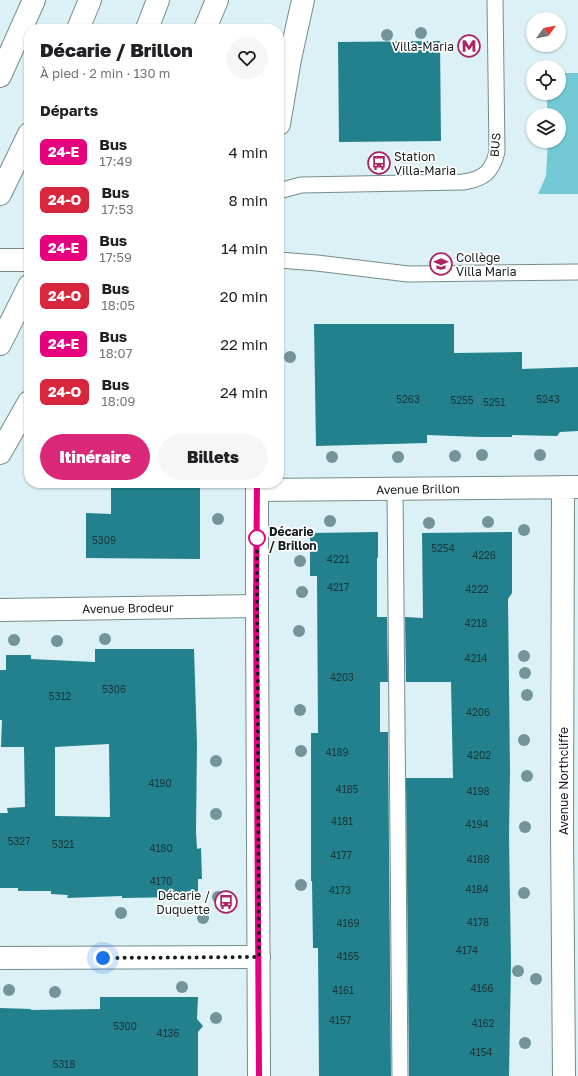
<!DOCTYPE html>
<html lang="fr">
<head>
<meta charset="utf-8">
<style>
  body { margin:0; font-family:"Golos Text",sans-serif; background:#f6f6f6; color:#202124; height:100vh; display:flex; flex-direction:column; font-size:15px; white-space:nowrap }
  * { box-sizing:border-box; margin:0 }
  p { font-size:13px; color:#757577 }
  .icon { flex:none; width:22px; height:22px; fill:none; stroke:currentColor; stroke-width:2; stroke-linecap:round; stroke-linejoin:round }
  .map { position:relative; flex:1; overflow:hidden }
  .side { position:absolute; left:24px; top:24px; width:260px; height:464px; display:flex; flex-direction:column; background:#fff; border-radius:16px; box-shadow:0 1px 3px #0004 }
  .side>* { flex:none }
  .badge { padding:0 8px; border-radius:6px; font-size:14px; line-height:26px }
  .needle { width:26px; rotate:57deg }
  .fabs { position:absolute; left:526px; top:12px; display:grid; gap:8px }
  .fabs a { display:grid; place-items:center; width:40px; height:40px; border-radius:50%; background:#fff; box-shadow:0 1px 3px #0004; font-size:20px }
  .you { position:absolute; width:20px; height:20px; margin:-10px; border:3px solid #fff; border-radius:50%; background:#1a73e8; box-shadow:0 0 0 6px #1a73e833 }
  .map>.badge { position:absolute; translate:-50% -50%; box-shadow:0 0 0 2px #fff }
  h2 { padding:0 16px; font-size:15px; line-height:36px }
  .round { display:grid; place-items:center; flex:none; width:42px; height:42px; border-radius:21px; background:#f6f6f6 }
  .overview { display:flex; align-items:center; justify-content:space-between; height:68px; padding:0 16px }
  h1 { font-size:19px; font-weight:800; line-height:30px }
  .cta { display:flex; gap:8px; margin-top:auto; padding:8px 16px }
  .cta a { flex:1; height:46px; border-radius:24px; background:#db2777; color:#fff; font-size:16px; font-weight:800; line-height:46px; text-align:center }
  .cta a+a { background:#f6f6f6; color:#202124 }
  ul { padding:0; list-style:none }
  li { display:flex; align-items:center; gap:12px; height:48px; padding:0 16px }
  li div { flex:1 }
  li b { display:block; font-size:15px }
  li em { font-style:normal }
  li .badge { min-width:44px; font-weight:700; text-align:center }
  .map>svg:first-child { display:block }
</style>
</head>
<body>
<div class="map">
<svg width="578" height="1076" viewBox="0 0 578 1076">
  <rect width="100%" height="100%" fill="#dbf1f5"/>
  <path fill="#73cad6" d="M 559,73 L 578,73 L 578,194 L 538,194 L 546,176 L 548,141 L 559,141 L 559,115 L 547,115 L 547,93 L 559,93 Z"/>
  <path fill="#23818d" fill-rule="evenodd" d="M 440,41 L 441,141 L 339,142 L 338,42 Z
    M 314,324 L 454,324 L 454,353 L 522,352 L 522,369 L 578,367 L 578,431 L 560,432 L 557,436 L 512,435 L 512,437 L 480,437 L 427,435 L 427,443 L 316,446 Z
    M 111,483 L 200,483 L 200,559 L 86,558 L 86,513 L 111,514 Z
    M 378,532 L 378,558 L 377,558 L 377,617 L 387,617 L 388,682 L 380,682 L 380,732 L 388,732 L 391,1076 L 319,1076 L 318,948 L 313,948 L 312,881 L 311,881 L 311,733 L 318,733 L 317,576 L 310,576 L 310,533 Z
    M 512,532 L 512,593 L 508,599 L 510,770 L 509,835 L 511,964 L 509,1076 L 409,1076 L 406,778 L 453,778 L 451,682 L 406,682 L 405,617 L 423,618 L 422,533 Z
    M 95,649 L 194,649 L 197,744 L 196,832 L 197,849 L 201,848 L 202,879 L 198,879 L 198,895 L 187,895 L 187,897 L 122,898 L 122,896 L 67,898 L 68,895 L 51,894 L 51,891 L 18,891 L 18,888 L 0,888 L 0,813 L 8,813 L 7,808 L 25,807 L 24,747 L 1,747 L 2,720 L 0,720 L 0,670 L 6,670 L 6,655 L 31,655 L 31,659 L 95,662 ZM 109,744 L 110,817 L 55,816 L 55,747 Z
    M 100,997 L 198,997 L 197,1019 L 203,1026 L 198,1032 L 198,1076 L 0,1076 L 0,1008 L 31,1009 L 31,1010 L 100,1009 Z"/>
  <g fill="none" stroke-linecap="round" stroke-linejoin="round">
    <g stroke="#768b8e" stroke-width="17">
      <path id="service" d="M 279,191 L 301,185 L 463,182 C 484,179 492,172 497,152 L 495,0
        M 279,260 L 317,263 L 408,274 L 578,272
        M 395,489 L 400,1076"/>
    </g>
    <g stroke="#768b8e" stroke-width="24">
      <path id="minor" d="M 563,487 L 562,831 L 564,1076
        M 257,490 L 578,487
        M 0,610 L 257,606
        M 0,958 L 259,957"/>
    </g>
    <g stroke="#768b8e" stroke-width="24">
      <path id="secondary" d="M 279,124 L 290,59 L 303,0
        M 0,260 L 29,260
        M 257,483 L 257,606 L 259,1076"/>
    </g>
    <g stroke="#768b8e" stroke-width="24">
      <path id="motorway" d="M 78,29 L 90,0
        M 147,29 L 158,0
        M 205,29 L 217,0
        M 0,76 L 34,0
        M 0,194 L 29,134
        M 0,344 L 29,286
        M 0,453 L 29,402"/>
    </g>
    <use href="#service" stroke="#fff" stroke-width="15"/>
    <use href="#minor" stroke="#fff" stroke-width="22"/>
    <use href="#secondary" stroke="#fff" stroke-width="22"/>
    <use href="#motorway" stroke="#fff" stroke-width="22"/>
  </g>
  <g fill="#739498">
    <circle cx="421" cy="33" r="6"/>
    <circle cx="387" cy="35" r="6"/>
    <circle cx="290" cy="357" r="6"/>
    <circle cx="482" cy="455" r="6"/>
    <circle cx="540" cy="455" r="6"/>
    <circle cx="455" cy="456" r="6"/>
    <circle cx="332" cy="457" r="6"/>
    <circle cx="398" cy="457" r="6"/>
    <circle cx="218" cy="519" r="6"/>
    <circle cx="330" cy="521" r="6"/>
    <circle cx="488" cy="522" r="6"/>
    <circle cx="429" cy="523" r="6"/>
    <circle cx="524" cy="530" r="6"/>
    <circle cx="300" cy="561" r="6"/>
    <circle cx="302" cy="592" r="6"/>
    <circle cx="299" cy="631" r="6"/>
    <circle cx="105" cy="639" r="6"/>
    <circle cx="14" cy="640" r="6"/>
    <circle cx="57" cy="641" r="6"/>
    <circle cx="524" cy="656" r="6"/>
    <circle cx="525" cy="673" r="6"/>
    <circle cx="527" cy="695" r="6"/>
    <circle cx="300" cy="710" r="6"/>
    <circle cx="524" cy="740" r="6"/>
    <circle cx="301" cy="751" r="6"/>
    <circle cx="216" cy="761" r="6"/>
    <circle cx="527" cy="776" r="6"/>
    <circle cx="216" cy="814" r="6"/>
    <circle cx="525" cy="827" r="6"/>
    <circle cx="301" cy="885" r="6"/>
    <circle cx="524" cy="893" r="6"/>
    <circle cx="218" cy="897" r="6"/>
    <circle cx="121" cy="913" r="6"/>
    <circle cx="203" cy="918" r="6"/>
    <circle cx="518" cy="971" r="6"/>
    <circle cx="536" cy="979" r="6"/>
    <circle cx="182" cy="987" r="6"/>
    <circle cx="9" cy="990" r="6"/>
    <circle cx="55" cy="992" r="6"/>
    <circle cx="216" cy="1018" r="6"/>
    <circle cx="525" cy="1043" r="6"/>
  </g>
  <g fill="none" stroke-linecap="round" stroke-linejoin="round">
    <g stroke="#fff" stroke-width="9">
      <path id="line" d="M 257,483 L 256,606 L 259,1076"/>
    </g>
    <use href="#line" stroke="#e6007e" stroke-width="6"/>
    <path stroke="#161e1f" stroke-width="4" stroke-dasharray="0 7.2" d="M 103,958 L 259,957 L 257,538"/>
  </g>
  <defs>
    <g id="metro-ring" transform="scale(1.15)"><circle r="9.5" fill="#fff" stroke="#ad2364" stroke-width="1.5"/><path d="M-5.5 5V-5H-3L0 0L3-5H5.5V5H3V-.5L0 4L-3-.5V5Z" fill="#ad2364"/></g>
    <g id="bus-ring" transform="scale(1.15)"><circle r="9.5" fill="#fff" stroke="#ad2364" stroke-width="1.5"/><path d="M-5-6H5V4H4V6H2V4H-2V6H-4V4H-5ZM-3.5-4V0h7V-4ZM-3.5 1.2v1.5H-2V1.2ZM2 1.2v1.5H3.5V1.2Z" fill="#ad2364"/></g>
    <g id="school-ring" transform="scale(1.15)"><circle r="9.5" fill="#fff" stroke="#ad2364" stroke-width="1.5"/><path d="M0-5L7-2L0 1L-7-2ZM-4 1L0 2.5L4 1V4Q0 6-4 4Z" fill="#ad2364"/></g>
  </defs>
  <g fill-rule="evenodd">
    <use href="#metro-ring" x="469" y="46"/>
    <use href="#bus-ring" x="379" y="163"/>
    <use href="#school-ring" x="441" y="264"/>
    <use href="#bus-ring" x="226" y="902"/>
  </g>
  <circle fill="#fff" stroke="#e6007e" stroke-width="2" cx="257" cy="538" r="8"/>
  <g text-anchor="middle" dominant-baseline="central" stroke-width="3.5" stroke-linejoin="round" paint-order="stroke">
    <g font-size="10" fill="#19373a">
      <text x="408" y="399">5263</text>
      <text x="548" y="399">5243</text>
      <text x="462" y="400">5255</text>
      <text x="494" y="402">5251</text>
      <text x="104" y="540">5309</text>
      <text x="443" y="548">5254</text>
      <text x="484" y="555">4226</text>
      <text x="338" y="559">4221</text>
      <text x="338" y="587">4217</text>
      <text x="477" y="589">4222</text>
      <text x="476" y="623">4218</text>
      <text x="476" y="658">4214</text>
      <text x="342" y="677">4203</text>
      <text x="114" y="689">5306</text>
      <text x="60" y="696">5312</text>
      <text x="478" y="712">4206</text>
      <text x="337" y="752">4189</text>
      <text x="479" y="755">4202</text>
      <text x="160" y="783">4190</text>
      <text x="347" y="789">4185</text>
      <text x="478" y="791">4198</text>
      <text x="342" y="821">4181</text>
      <text x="477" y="824">4194</text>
      <text x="19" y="841">5327</text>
      <text x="63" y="844">5321</text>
      <text x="161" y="848">4180</text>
      <text x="341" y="855">4177</text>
      <text x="478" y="859">4188</text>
      <text x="161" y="881">4170</text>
      <text x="477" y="889">4184</text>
      <text x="340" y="890">4173</text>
      <text x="478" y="922">4178</text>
      <text x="348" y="923">4169</text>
      <text x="467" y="950">4174</text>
      <text x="348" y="956">4165</text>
      <text x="482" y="988">4166</text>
      <text x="343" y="990">4161</text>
      <text x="340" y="1020">4157</text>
      <text x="483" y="1023">4162</text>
      <text x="125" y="1026">5300</text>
      <text x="168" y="1033">4136</text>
      <text x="481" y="1052">4154</text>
      <text x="64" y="1064">5318</text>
    </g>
    <g font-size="12" fill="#161e1f" stroke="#fff" text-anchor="end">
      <text x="454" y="46">Villa-Maria</text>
      <text x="394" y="156" text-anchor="start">Station<tspan x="394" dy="14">Villa-Maria</tspan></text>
      <text x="456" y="257" text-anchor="start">Collège<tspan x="456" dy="14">Villa Maria</tspan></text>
      <text x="210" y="895">Décarie /<tspan x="210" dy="14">Duquette</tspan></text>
    </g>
    <g font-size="12" fill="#161e1f" stroke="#fff">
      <text transform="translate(495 145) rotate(-85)">BUS</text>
      <text transform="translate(418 489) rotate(-1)">Avenue Brillon</text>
      <text transform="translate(128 608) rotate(-1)">Avenue Brodeur</text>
      <text transform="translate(563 781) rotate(-90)">Avenue Northcliffe</text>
    </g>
    <g font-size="12" font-weight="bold" fill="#161e1f" stroke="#fff" text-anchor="start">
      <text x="269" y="531">Décarie<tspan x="269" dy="14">/ Brillon</tspan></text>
    </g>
  </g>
</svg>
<div class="fabs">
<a><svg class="needle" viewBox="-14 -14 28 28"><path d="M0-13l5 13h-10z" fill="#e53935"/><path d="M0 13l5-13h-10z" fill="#757577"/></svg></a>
<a><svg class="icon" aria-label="locate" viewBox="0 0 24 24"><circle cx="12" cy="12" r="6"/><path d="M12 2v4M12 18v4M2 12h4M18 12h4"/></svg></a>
<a><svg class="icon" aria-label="layers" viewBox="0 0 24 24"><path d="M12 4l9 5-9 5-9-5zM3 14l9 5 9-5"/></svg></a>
</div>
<div class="you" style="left:103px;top:958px"></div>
<section class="side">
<div class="overview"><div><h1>Décarie / Brillon</h1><p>À pied · 2 min · 130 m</p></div><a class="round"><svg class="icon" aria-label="heart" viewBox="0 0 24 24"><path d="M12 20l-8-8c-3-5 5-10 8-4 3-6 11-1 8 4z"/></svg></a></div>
<h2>Départs</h2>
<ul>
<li><span class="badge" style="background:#e6007e;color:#fff">24-E</span><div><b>Bus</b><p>17:49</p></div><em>4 min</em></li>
<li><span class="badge" style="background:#d7263d;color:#fff">24-O</span><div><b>Bus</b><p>17:53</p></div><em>8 min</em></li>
<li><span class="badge" style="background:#e6007e;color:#fff">24-E</span><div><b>Bus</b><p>17:59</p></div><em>14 min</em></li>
<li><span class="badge" style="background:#d7263d;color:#fff">24-O</span><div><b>Bus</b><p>18:05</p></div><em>20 min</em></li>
<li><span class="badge" style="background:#e6007e;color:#fff">24-E</span><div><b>Bus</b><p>18:07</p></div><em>22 min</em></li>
<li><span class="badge" style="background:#d7263d;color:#fff">24-O</span><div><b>Bus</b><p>18:09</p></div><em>24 min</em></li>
</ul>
<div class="cta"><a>Itinéraire</a><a>Billets</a></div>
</section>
</div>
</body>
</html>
